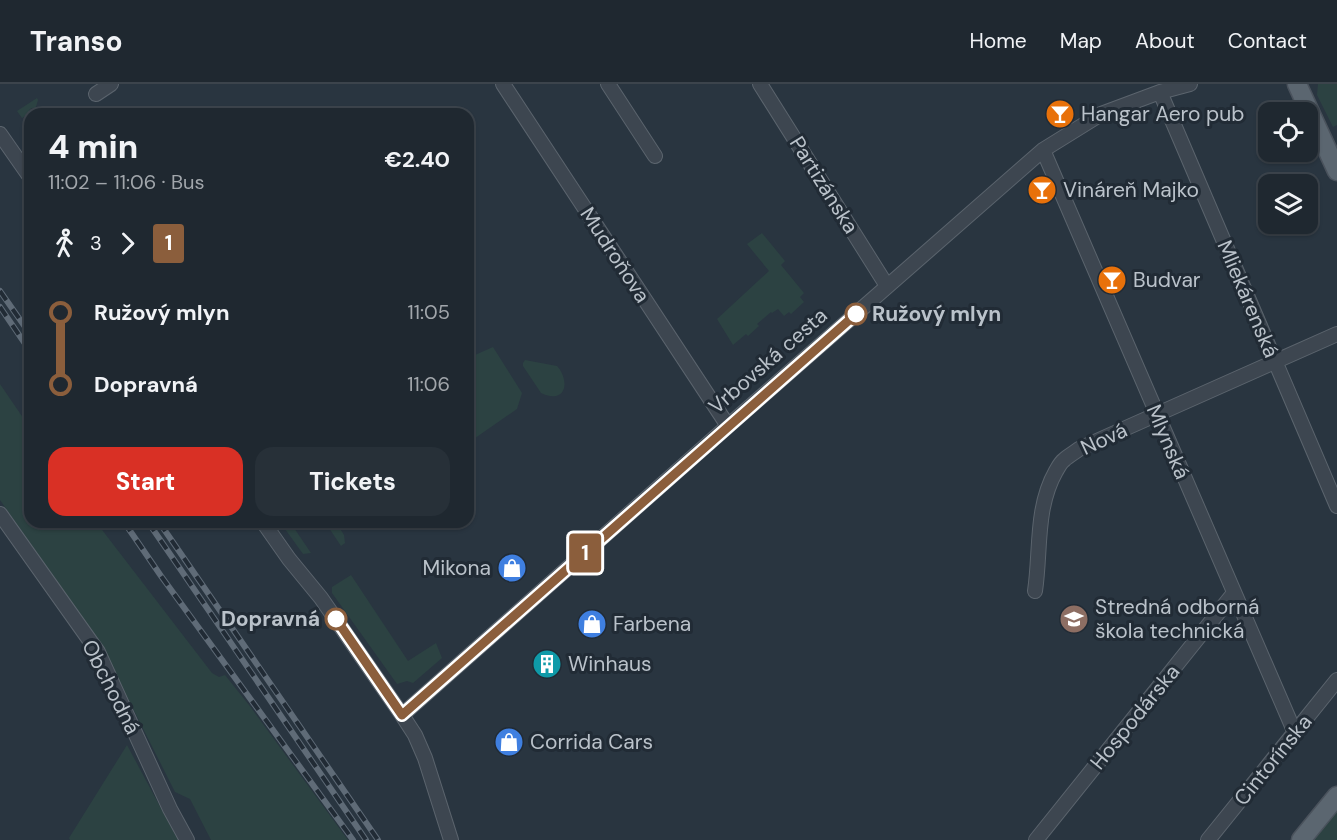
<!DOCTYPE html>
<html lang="en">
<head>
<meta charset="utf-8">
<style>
  body { margin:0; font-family:"DM Sans",sans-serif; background:#273038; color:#f1f3f6; height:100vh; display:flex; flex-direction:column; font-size:22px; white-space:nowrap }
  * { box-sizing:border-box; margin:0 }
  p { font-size:20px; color:#a1a6ab }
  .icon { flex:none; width:33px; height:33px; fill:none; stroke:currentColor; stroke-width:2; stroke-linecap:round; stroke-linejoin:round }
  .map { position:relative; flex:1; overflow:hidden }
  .drawer { position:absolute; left:24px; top:24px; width:450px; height:420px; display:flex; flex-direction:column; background:#1f2830; border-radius:18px; box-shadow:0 2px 4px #0004,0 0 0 2px #3c444c }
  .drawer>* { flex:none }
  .badge { padding:0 12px; border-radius:4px; font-size:21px; line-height:39px }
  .controls { position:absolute; left:1258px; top:18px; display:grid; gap:12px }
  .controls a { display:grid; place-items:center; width:60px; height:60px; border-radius:12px; background:#1f2830; box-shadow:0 2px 4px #0004,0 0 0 2px #3c444c; font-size:30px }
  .map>.badge { position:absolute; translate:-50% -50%; box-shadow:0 0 0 3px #fff }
  .legs { display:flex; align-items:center; gap:9px; height:66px; padding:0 24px; font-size:20px }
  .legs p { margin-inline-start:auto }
  .head { display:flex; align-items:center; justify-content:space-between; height:102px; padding:0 24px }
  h1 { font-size:33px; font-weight:800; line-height:45px }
  .primary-button { display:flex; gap:12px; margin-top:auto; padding:12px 24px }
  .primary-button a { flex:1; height:69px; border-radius:18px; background:#d93025; color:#fff; font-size:24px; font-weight:800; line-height:69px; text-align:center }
  .primary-button a+a { background:#273038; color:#f1f3f6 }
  ul { padding:0 24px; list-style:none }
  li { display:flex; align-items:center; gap:21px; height:72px; font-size:22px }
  li i { display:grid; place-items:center; width:9px; height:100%; margin:0 8px; background:currentColor }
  li i::after { content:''; width:15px; height:15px; margin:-8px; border:4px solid; border-radius:50%; background:#1f2830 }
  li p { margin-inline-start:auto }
  li:first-child i { background:linear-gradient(#0000 50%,currentColor 0) }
  li:last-child i { background:linear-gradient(currentColor 50%,#0000 0) }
  header { display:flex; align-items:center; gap:36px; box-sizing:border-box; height:84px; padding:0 30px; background:#1f2830; border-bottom:2px solid #3c444c }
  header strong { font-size:28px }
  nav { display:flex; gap:33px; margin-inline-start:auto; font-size:21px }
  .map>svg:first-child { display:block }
</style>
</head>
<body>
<header>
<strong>Transo</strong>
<nav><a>Home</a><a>Map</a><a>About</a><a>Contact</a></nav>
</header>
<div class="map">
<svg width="1337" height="756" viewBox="0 0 1337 756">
  <rect width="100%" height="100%" fill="#293540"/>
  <path fill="#2c4242" d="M 1318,0 L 1337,0 L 1337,41 L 1333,43 L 1317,11 Z
    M 37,14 L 38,16 L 35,26 L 32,24 L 29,26 L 31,29 L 22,34 L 17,27 Z
    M 762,149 L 785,177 L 781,181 L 804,209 L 800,213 L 804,218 L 791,230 L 789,228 L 784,232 L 778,225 L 772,229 L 771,228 L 757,240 L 759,242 L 748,252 L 746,250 L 733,261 L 717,235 L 769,187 L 747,160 Z
    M 493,263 L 522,309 L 517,325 L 468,359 L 468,283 L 475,271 Z
    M 525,276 L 557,282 C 564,289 570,308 556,312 C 551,313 545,311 541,309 L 523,282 L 523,279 Z
    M 0,300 L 30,344 L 30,438 L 96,438 L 212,589 L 219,593 L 225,591 L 249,621 L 348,756 L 211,756 L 190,715 L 175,708 L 100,559 L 0,416 Z
    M 280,438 L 290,438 L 311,469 L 303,470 Z
    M 314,438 L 336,438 L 344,451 L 345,459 L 341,462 L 327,441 L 319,446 Z
    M 351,491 L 408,577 L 436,559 L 442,574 L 413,599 L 407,597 L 397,600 L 332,509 L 332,503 Z
    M 127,661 L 178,756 L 70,756 L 69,754 Z
    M 1337,726 L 1337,756 L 1312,756 Z"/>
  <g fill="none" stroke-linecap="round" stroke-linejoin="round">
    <g stroke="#5b646d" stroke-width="16">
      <path id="minor" d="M 503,0 L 728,342
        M 608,0 L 655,72
        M 760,0 L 887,202
        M 1160,8 L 1337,422
        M 96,10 L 111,0
        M 0,50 L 30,93
        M 1043,66 L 1295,649
        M 0,430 L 98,568 L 170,725 L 187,756
        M 263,438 L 289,475 L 321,514 L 402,631 L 415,651 L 425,674 L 451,756
        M 1035,507 C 1041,467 1035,424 1056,387 C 1058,384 1060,379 1064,376 C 1068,372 1074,369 1079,365 L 1337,250
        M 402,631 L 728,342 L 1043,66 L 1101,30 L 1160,8 L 1190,0
        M 1036,756 L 1234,509
        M 1208,756 L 1337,596"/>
    </g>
    <g stroke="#4a525c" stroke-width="21">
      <path id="major" d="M 1297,0 L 1337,87
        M 1301,756 L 1337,712"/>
    </g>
    <use href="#minor" stroke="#3d4650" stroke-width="14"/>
    <use href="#major" stroke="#5b6670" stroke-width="18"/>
    <g stroke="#5f6b77" stroke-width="6">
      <path id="rail" d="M 0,207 L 30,250
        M 0,223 L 30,267
        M 124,438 L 161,492 L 353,756
        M 148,438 L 366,756
        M 159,438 L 378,756"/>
    </g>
    <use href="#rail" stroke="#212b35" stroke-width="4" stroke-dasharray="11" stroke-linecap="butt"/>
  </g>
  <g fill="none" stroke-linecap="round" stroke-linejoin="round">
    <g stroke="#fff" stroke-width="14">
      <path id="line-1" d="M 336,535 L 402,631 L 856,230"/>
    </g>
    <use href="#line-1" stroke="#8b5e3c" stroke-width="9"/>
  </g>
  <defs>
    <g id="bar-disc" transform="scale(1.5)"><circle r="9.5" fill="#e8710a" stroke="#212b35"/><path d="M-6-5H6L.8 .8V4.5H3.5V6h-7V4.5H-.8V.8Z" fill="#fff"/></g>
    <g id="shop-disc" transform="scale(1.5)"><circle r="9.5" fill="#3f7fe0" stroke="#212b35"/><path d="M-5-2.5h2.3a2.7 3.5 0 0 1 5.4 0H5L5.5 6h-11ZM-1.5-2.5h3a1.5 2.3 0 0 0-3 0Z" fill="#fff"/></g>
    <g id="school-disc" transform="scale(1.5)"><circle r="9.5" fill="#8d6e63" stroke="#212b35"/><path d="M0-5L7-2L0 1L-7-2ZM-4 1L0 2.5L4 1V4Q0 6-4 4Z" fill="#fff"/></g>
    <g id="building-disc" transform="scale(1.5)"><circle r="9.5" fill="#0f9aa8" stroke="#212b35"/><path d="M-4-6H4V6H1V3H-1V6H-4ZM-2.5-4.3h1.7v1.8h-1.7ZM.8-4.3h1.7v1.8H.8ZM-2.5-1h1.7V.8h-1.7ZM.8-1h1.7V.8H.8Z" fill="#fff"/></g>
  </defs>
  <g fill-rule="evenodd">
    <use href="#bar-disc" x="1060" y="30"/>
    <use href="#bar-disc" x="1042" y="106"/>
    <use href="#bar-disc" x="1112" y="196"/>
    <use href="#shop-disc" x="512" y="484"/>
    <use href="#school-disc" x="1074" y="535"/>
    <use href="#shop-disc" x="592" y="540"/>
    <use href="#building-disc" x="547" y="580"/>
    <use href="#shop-disc" x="509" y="658"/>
  </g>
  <g fill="#fff" stroke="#8b5e3c" stroke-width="3">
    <circle cx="856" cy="230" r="10"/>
    <circle cx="336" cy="535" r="10"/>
  </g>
  <g text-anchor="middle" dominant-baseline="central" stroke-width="6" stroke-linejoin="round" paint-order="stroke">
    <g font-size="21" fill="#bac2ca" stroke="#212b35" text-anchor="start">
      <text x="1081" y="30">Hangar Aero pub</text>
      <text x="1063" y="106">Vináreň Majko</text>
      <text x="1133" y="196">Budvar</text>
      <text x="491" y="484" text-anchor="end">Mikona</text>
      <text x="1095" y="523">Stredná odborná<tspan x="1095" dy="24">škola technická</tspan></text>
      <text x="613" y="540">Farbena</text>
      <text x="568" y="580">Winhaus</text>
      <text x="530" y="658">Corrida Cars</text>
    </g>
    <g font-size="21" fill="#bac2ca" stroke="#212b35">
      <text transform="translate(824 101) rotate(58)">Partizánska</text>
      <text transform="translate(615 171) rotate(57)">Mudroňova</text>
      <text transform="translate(1248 215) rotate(67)">Mliekárenská</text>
      <text transform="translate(768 277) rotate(-41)">Vrbovská cesta</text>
      <text transform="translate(1104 355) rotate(-25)">Nová</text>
      <text transform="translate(1168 358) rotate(67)">Mlynská</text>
      <text transform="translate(111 603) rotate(63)">Obchodná</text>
      <text transform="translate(1135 633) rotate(-51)">Hospodárska</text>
      <text transform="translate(1273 676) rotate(-51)">Cintorínska</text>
    </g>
    <g font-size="21" font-weight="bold" fill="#bac2ca" stroke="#212b35" text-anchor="start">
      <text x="872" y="230">Ružový mlyn</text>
      <text x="320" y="535" text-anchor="end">Dopravná</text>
    </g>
  </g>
</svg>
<div class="controls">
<a><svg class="icon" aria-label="locate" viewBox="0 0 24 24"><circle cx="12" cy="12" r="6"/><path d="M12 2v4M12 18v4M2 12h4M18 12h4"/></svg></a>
<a><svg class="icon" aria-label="layers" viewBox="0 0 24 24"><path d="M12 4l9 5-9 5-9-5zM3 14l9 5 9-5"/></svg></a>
</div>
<b class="badge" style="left:585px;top:469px;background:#8b5e3c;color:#fff">1</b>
<section class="drawer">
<div class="head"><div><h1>4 min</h1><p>11:02 – 11:06 · Bus</p></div><b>€2.40</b></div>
<div class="legs"><svg class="icon" aria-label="walk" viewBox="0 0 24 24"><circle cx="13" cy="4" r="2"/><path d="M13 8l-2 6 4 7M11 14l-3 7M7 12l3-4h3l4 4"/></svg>3<svg class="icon" aria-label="forward" viewBox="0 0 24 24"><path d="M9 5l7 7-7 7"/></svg><b class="badge" style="background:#8b5e3c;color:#fff">1</b></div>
<ul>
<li><i style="color:#8b5e3c"></i><b>Ružový mlyn</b><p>11:05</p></li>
<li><i style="color:#8b5e3c"></i><b>Dopravná</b><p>11:06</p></li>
</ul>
<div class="primary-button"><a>Start</a><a>Tickets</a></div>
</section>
</div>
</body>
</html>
